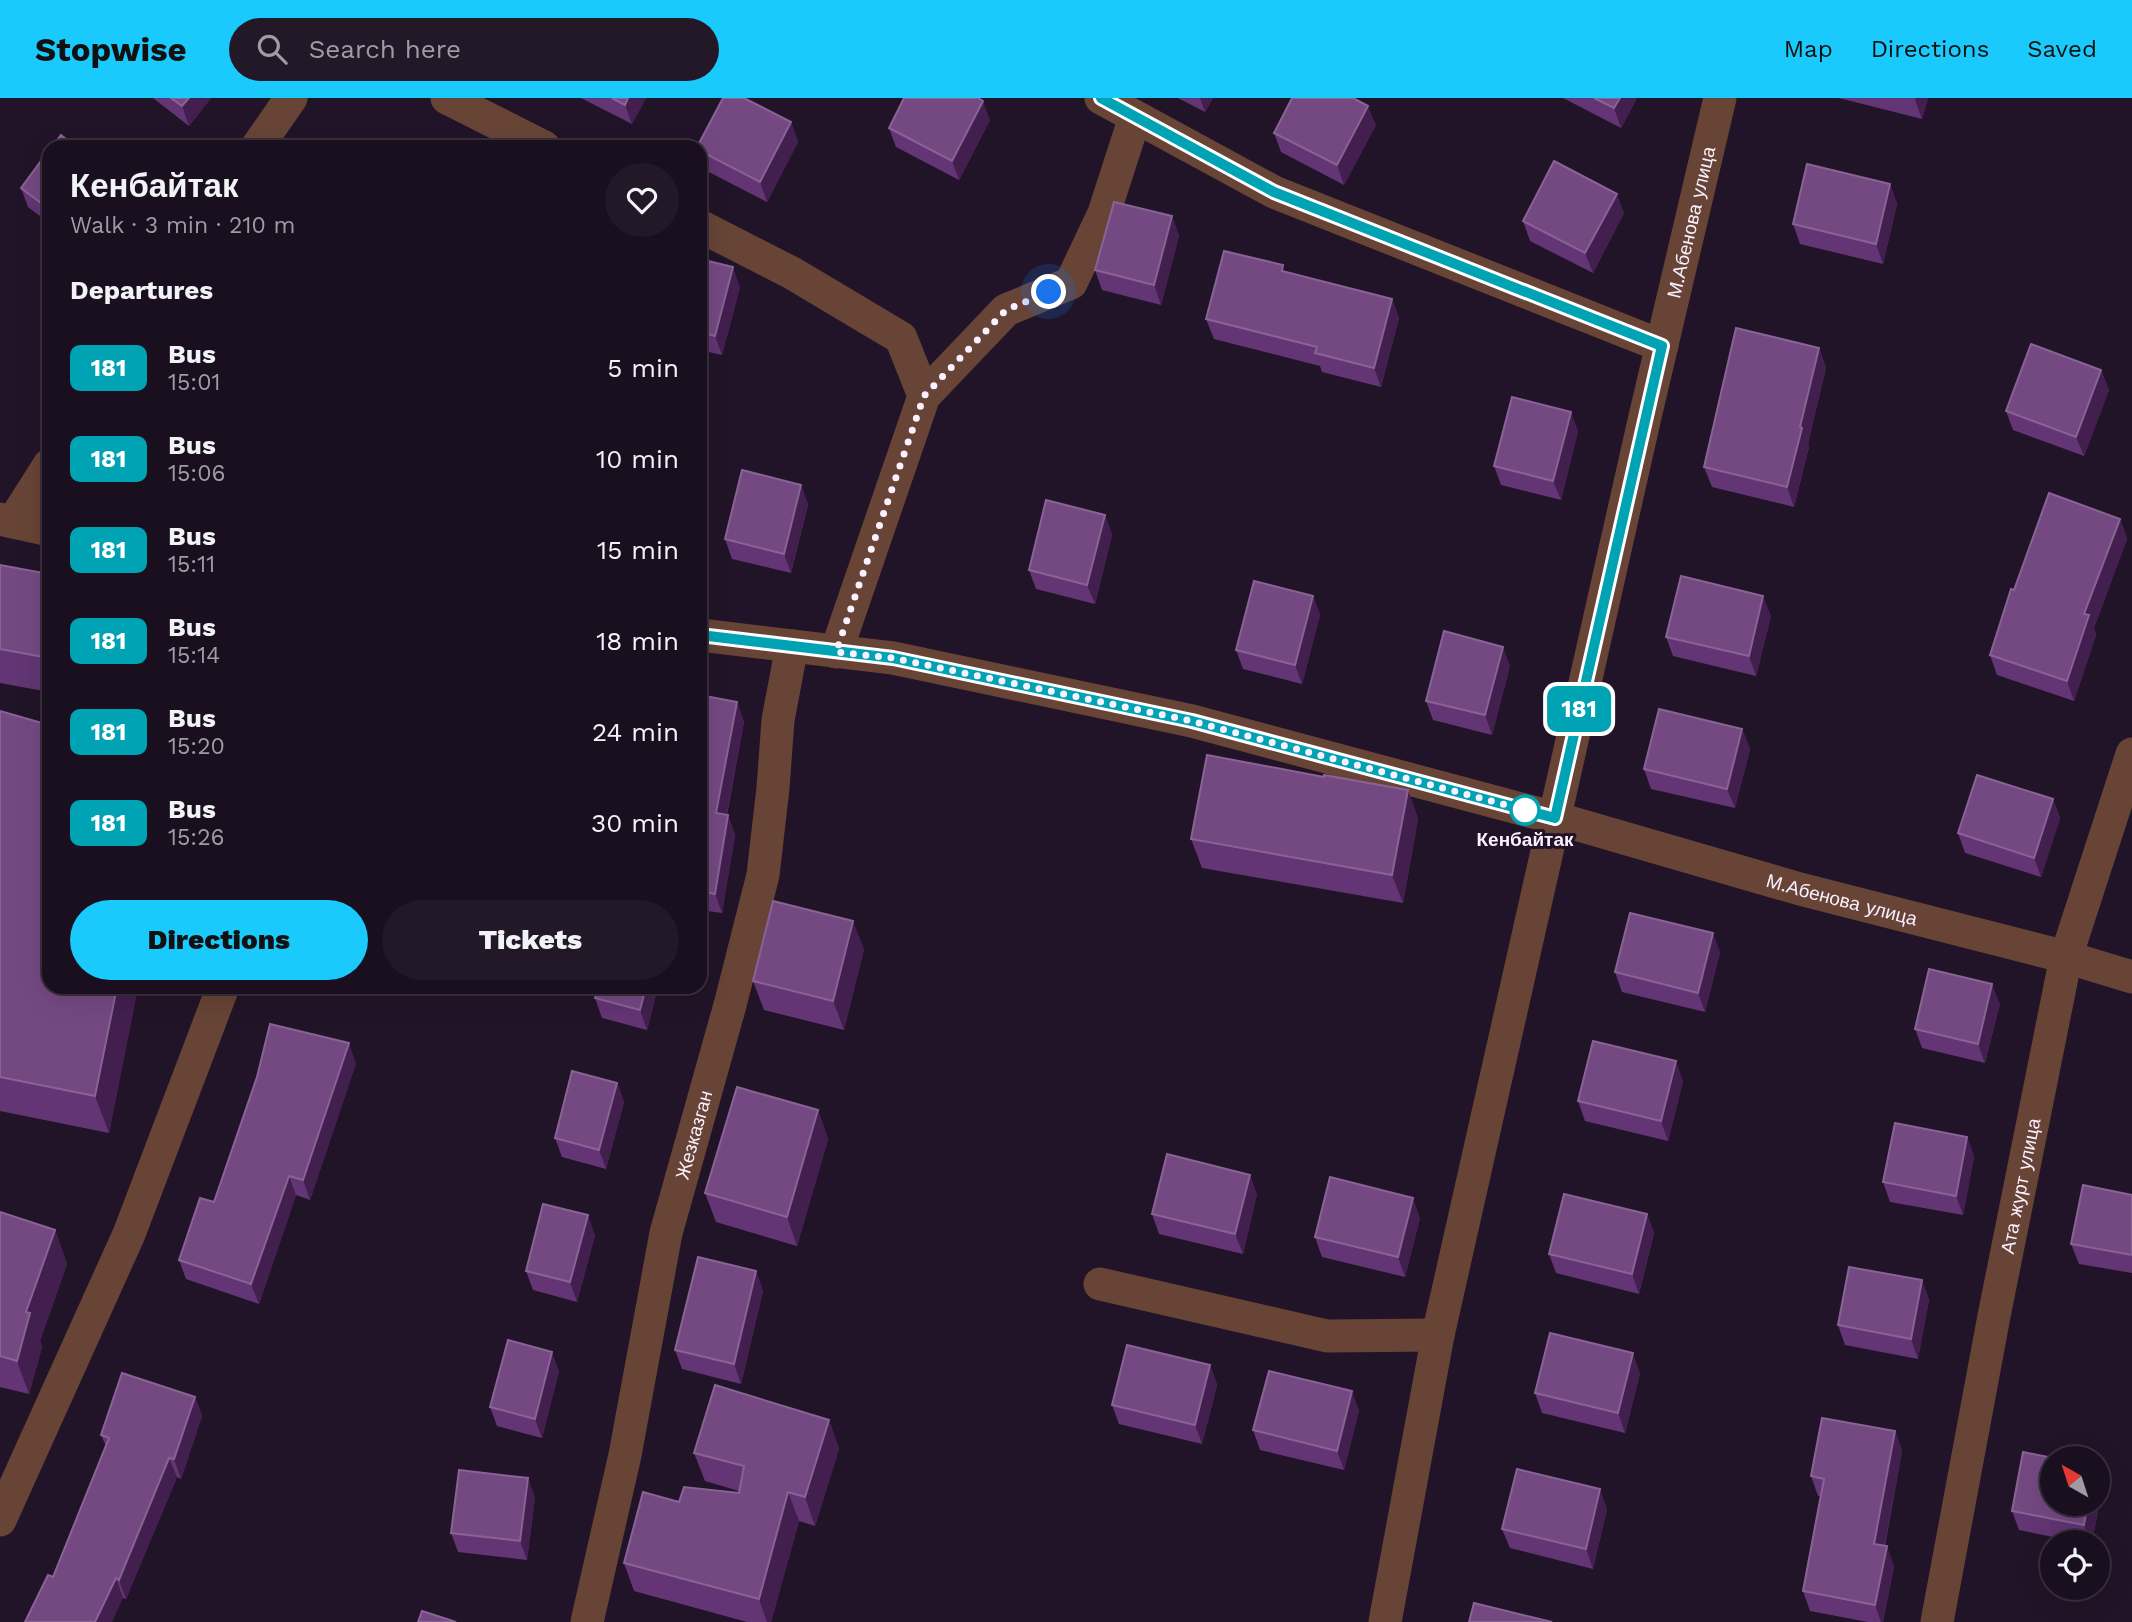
<!DOCTYPE html>
<html lang="en">
<head>
<meta charset="utf-8">
<style>
  body { margin:0; font-family:"Work Sans",sans-serif; background:#231827; color:#f1f3f6; height:100vh; display:flex; flex-direction:column; font-size:26px; white-space:nowrap }
  * { box-sizing:border-box; margin:0 }
  p { font-size:23px; color:#9f9ca4 }
  .icon { flex:none; width:38px; height:38px; fill:none; stroke:currentColor; stroke-width:2; stroke-linecap:round; stroke-linejoin:round }
  .map { position:relative; flex:1; overflow:hidden }
  .sheet { position:absolute; left:42px; top:42px; width:665px; height:854px; display:flex; flex-direction:column; background:#1a0f1e; border-radius:21px; box-shadow:0 7px 28px #0002,0 0 0 2px #382f3c }
  .sheet>* { flex:none }
  .badge { padding:0 14px; border-radius:10px; font-size:24px; line-height:46px }
  .needle { width:46px; rotate:321deg }
  .controls { position:absolute; left:2040px; top:1348px; display:grid; gap:14px }
  .controls a { display:grid; place-items:center; width:70px; height:70px; border-radius:50%; background:#1a0f1e; box-shadow:0 7px 28px #0002,0 0 0 2px #382f3c; font-size:35px }
  .you { position:absolute; width:35px; height:35px; margin:-18px; border:5px solid #fff; border-radius:50%; background:#1a73e8; box-shadow:0 0 0 10px #1a73e833 }
  .map>.badge { position:absolute; translate:-50% -50%; box-shadow:0 0 0 4px #fff }
  h2 { padding:0 28px; font-size:26px; line-height:63px }
  .round { display:grid; place-items:center; flex:none; width:74px; height:74px; border-radius:37px; background:#231827 }
  .head { display:flex; align-items:center; justify-content:space-between; height:119px; padding:0 28px }
  h1 { font-size:33px; font-weight:800; line-height:52px }
  .primary-button { display:flex; gap:14px; margin-top:auto; padding:14px 28px }
  .primary-button a { flex:1; height:80px; border-radius:42px; background:#1bcafc; color:#111; font-size:28px; font-weight:800; line-height:80px; text-align:center }
  .primary-button a+a { background:#231827; color:#f1f3f6 }
  ul { padding:0; list-style:none }
  li { display:flex; align-items:center; gap:21px; height:91px; padding:0 28px }
  li div { flex:1 }
  li b { display:block; font-size:26px }
  li em { font-style:normal }
  li .badge { min-width:77px; font-weight:700; text-align:center }
  header { display:flex; align-items:center; gap:42px; box-sizing:border-box; height:98px; padding:0 35px; background:#1bcafc; color:#111 }
  header strong { font-size:33px }
  nav { display:flex; gap:38px; margin-inline-start:auto; font-size:24px }
  .search { width:490px; height:63px; background:#231827; display:flex; align-items:center; gap:18px; box-sizing:border-box; padding:0 24px; border-radius:38px; color:#9f9ca4; font-size:26px }
  .map>svg:first-child { display:block }
</style>
</head>
<body>
<header>
<strong>Stopwise</strong>
<div class="search"><svg class="icon" aria-label="search" viewBox="0 0 24 24"><circle cx="10" cy="10" r="6"/><path d="M15 15l6 6"/></svg>Search here</div>
<nav><a>Map</a><a>Directions</a><a>Saved</a></nav>
</header>
<div class="map">
<svg width="2132" height="1524" viewBox="0 0 2132 1524">
  <rect width="100%" height="100%" fill="#221428"/>
  <g fill="none" stroke-linecap="round" stroke-linejoin="round">
    <g stroke="#674436" stroke-width="33">
      <path d="M 447,0 L 544,49"/>
      <path d="M 1101,0 L 1274,94 L 1662,248"/>
      <path d="M 257,49 L 291,0"/>
      <path d="M 700,128 L 792,175 L 901,240 L 924,298 L 836,554"/>
      <path d="M 924,298 L 1006,212 L 1071,185 L 1104,115 L 1135,19"/>
      <path d="M 0,421 L 49,432"/>
      <path d="M 13,424 L 49,367"/>
      <path id="s1" d="M 700,537 L 893,560 L 1192,623 L 1555,720 L 1800,791 L 2066,859 L 2132,879"/>
      <path d="M 1100,1186 L 1327,1238 L 1438,1237"/>
      <path d="M 0,1422 L 129,1136 L 223,889"/>
      <path id="s2" d="M 587,1524 L 625,1357 L 666,1135 L 730,907 L 763,777 L 773,690 L 778,622 L 792,548"/>
      <path id="s3" d="M 1385,1524 L 1438,1237 L 1644,323 L 1720,0"/>
      <path id="s4" d="M 1937,1524 L 1994,1218 L 2066,859 L 2132,656"/>
    </g>
  </g>
  <path fill="#633574" d="M 153,0 L 211,0 L 189,28 Z
    M 581,0 L 646,0 L 632,26 Z
    M 1178,0 L 1213,0 L 1205,14 Z
    M 1563,0 L 1637,0 L 1621,30 Z
    M 1839,0 L 1928,0 L 1922,21 Z
    M 990,22 L 959,82 L 896,49 L 889,30 Z
    M 791,24 L 798,44 L 767,104 L 703,71 L 700,61 L 700,49 Z
    M 1376,27 L 1344,87 L 1281,54 L 1274,35 Z
    M 49,52 L 49,125 L 28,109 L 21,90 Z
    M 1890,86 L 1897,106 L 1883,166 L 1800,146 L 1793,126 Z
    M 1624,115 L 1593,175 L 1530,143 L 1523,123 Z
    M 1172,118 L 1179,138 L 1161,207 L 1102,192 L 1095,172 Z
    M 700,161 L 740,189 L 722,257 L 700,252 Z
    M 1286,174 L 1392,201 L 1399,220 L 1381,289 L 1322,274 L 1320,268 L 1214,241 L 1206,221 Z
    M 1819,250 L 1826,270 L 1808,345 L 1809,349 L 1794,409 L 1712,389 L 1704,369 Z
    M 2101,272 L 2109,292 L 2084,358 L 2013,332 L 2006,313 Z
    M 1578,333 L 1561,402 L 1501,387 L 1494,368 Z
    M 801,387 L 808,407 L 791,475 L 732,461 L 725,441 Z
    M 1105,417 L 1112,437 L 1095,506 L 1036,491 L 1029,472 Z
    M 2120,421 L 2127,441 L 2094,530 L 2096,537 L 2074,603 L 1997,577 L 1990,557 L 2014,492 Z
    M 0,467 L 49,476 L 49,594 L 0,585 Z
    M 1313,498 L 1320,517 L 1302,586 L 1243,571 L 1236,552 Z
    M 1771,518 L 1756,578 L 1673,558 L 1666,539 Z
    M 1510,568 L 1492,637 L 1433,622 L 1426,603 Z
    M 700,597 L 737,604 L 744,624 L 727,717 L 728,717 L 735,737 L 722,815 L 700,812 Z
    M 0,613 L 49,889 L 154,889 L 152,898 L 137,894 L 109,1035 L 0,1013 Z
    M 1742,631 L 1750,651 L 1735,710 L 1651,691 L 1644,671 Z
    M 1324,679 L 1408,692 L 1418,721 L 1403,805 L 1202,770 L 1191,741 Z
    M 2053,701 L 2060,720 L 2041,779 L 1965,755 L 1958,735 Z
    M 864,851 L 844,932 L 764,912 L 753,883 Z
    M 1720,854 L 1705,914 L 1622,894 L 1615,874 Z
    M 658,889 L 647,932 L 602,920 L 595,900 Z
    M 2000,906 L 1985,965 L 1922,950 L 1915,931 Z
    M 356,965 L 310,1102 L 296,1097 L 259,1206 L 186,1181 L 179,1162 L 214,1104 Z
    M 1683,983 L 1668,1043 L 1585,1023 L 1578,1003 Z
    M 617,985 L 624,1004 L 606,1071 L 562,1059 L 555,1040 Z
    M 818,1012 L 828,1041 L 797,1148 L 716,1124 L 705,1095 Z
    M 1967,1039 L 1974,1059 L 1963,1117 L 1890,1104 L 1883,1084 Z
    M 1257,1096 L 1243,1156 L 1159,1136 L 1152,1116 Z
    M 2132,1097 L 2132,1175 L 2079,1166 L 2071,1146 Z
    M 0,1114 L 55,1132 L 67,1166 L 40,1243 L 42,1249 L 29,1296 L 0,1289 Z
    M 1647,1116 L 1654,1135 L 1639,1196 L 1556,1175 L 1549,1156 Z
    M 1420,1120 L 1405,1179 L 1322,1159 L 1315,1139 Z
    M 595,1137 L 577,1204 L 533,1192 L 526,1173 Z
    M 756,1173 L 763,1193 L 741,1286 L 682,1271 L 675,1252 Z
    M 1922,1182 L 1929,1202 L 1918,1261 L 1845,1247 L 1838,1227 Z
    M 1210,1267 L 1217,1287 L 1202,1346 L 1119,1326 L 1112,1307 Z
    M 559,1273 L 542,1340 L 497,1328 L 490,1309 Z
    M 1640,1275 L 1625,1335 L 1542,1315 L 1535,1295 Z
    M 195,1299 L 202,1318 L 181,1381 L 177,1379 L 126,1501 L 53,1479 L 106,1348 L 101,1337 Z
    M 1359,1312 L 1344,1372 L 1260,1352 L 1253,1332 Z
    M 829,1322 L 839,1351 L 815,1428 L 799,1423 L 771,1524 L 747,1524 L 634,1493 L 624,1465 L 679,1404 L 739,1395 L 739,1393 L 705,1383 L 694,1355 Z
    M 1895,1333 L 1902,1353 L 1885,1448 L 1894,1468 L 1883,1524 L 1868,1524 L 1810,1513 L 1803,1493 L 1821,1398 L 1818,1398 L 1811,1378 Z
    M 2103,1388 L 2092,1444 L 2078,1444 L 2019,1432 L 2012,1413 Z
    M 535,1399 L 527,1462 L 458,1454 L 451,1435 Z
    M 1607,1411 L 1593,1471 L 1510,1450 L 1502,1431 Z"/>
  <path fill="#421f4f" d="M 189,0 L 211,0 L 189,28 L 182,8 Z
    M 628,0 L 646,0 L 632,26 L 625,7 Z
    M 1200,0 L 1213,0 L 1205,14 Z
    M 1620,0 L 1637,0 L 1621,30 L 1614,10 Z
    M 1916,0 L 1928,0 L 1922,21 L 1915,2 Z
    M 983,3 L 990,22 L 959,82 L 952,63 Z
    M 1368,8 L 1376,27 L 1344,87 L 1337,67 Z
    M 791,24 L 798,44 L 767,104 L 760,84 Z
    M 1890,86 L 1897,106 L 1883,166 L 1876,146 Z
    M 1617,96 L 1624,115 L 1593,175 L 1585,155 Z
    M 1172,118 L 1179,138 L 1161,207 L 1154,187 Z
    M 733,169 L 740,189 L 722,257 L 715,238 Z
    M 1392,201 L 1399,220 L 1381,289 L 1374,270 Z
    M 1819,250 L 1826,270 L 1808,345 L 1809,349 L 1794,409 L 1787,389 L 1800,329 Z
    M 2101,272 L 2109,292 L 2084,358 L 2076,339 Z
    M 1571,314 L 1578,333 L 1561,402 L 1553,383 Z
    M 801,387 L 808,407 L 791,475 L 784,456 Z
    M 1105,417 L 1112,437 L 1095,506 L 1087,487 Z
    M 2120,421 L 2127,441 L 2094,530 L 2096,537 L 2074,603 L 2067,583 L 2084,516 Z
    M 1313,498 L 1320,517 L 1302,586 L 1295,567 Z
    M 1763,498 L 1771,518 L 1756,578 L 1749,558 Z
    M 1503,549 L 1510,568 L 1492,637 L 1485,617 Z
    M 737,604 L 744,624 L 723,735 L 716,715 Z
    M 1742,631 L 1750,651 L 1735,710 L 1727,691 Z
    M 1408,692 L 1418,721 L 1403,805 L 1392,777 Z
    M 2053,701 L 2060,720 L 2041,779 L 2034,760 Z
    M 728,717 L 735,737 L 722,815 L 715,796 Z
    M 853,823 L 864,851 L 844,932 L 833,903 Z
    M 1713,835 L 1720,854 L 1705,914 L 1698,895 Z
    M 1992,886 L 2000,906 L 1985,965 L 1978,946 Z
    M 117,889 L 135,889 L 137,894 L 109,1035 L 95,998 Z
    M 149,889 L 154,889 L 152,898 Z
    M 646,889 L 658,889 L 647,932 L 640,912 Z
    M 349,945 L 356,965 L 310,1102 L 303,1082 Z
    M 1676,963 L 1683,983 L 1668,1043 L 1661,1023 Z
    M 617,985 L 624,1004 L 606,1071 L 599,1052 Z
    M 818,1012 L 828,1041 L 797,1148 L 787,1119 Z
    M 1967,1039 L 1974,1059 L 1963,1117 L 1956,1098 Z
    M 1250,1077 L 1257,1096 L 1243,1156 L 1235,1136 Z
    M 289,1078 L 296,1097 L 259,1206 L 251,1186 Z
    M 1413,1100 L 1420,1120 L 1405,1179 L 1398,1159 Z
    M 1647,1116 L 1654,1135 L 1639,1196 L 1632,1176 Z
    M 588,1117 L 595,1137 L 577,1204 L 570,1184 Z
    M 55,1132 L 67,1166 L 40,1243 L 42,1249 L 29,1296 L 17,1263 L 26,1214 Z
    M 756,1173 L 763,1193 L 741,1286 L 734,1266 Z
    M 1922,1182 L 1929,1202 L 1918,1261 L 1911,1241 Z
    M 552,1254 L 559,1273 L 542,1340 L 535,1321 Z
    M 1633,1255 L 1640,1275 L 1625,1335 L 1618,1315 Z
    M 1210,1267 L 1217,1287 L 1202,1346 L 1195,1327 Z
    M 1352,1293 L 1359,1312 L 1344,1372 L 1337,1353 Z
    M 195,1299 L 202,1318 L 181,1381 L 174,1361 Z
    M 829,1322 L 839,1351 L 815,1428 L 805,1399 Z
    M 1895,1333 L 1902,1353 L 1881,1466 L 1874,1446 Z
    M 169,1360 L 177,1379 L 126,1501 L 119,1482 Z
    M 2098,1375 L 2103,1388 L 2092,1444 L 2090,1444 L 2084,1427 L 2088,1405 L 2098,1405 Z
    M 528,1380 L 535,1399 L 527,1462 L 520,1443 Z
    M 1600,1391 L 1607,1411 L 1593,1471 L 1586,1451 Z
    M 788,1394 L 799,1423 L 771,1524 L 767,1524 L 759,1501 Z
    M 1887,1448 L 1894,1468 L 1883,1524 L 1881,1524 L 1875,1507 Z
    M 116,1480 L 123,1500 L 112,1524 L 95,1524 Z"/>
  <path fill="#744982" stroke="#896396" stroke-width="2" d="M 171,0 L 189,0 L 182,8 Z
    M 612,0 L 628,0 L 625,7 Z
    M 723,0 L 744,0 L 791,24 L 760,84 L 700,53 L 700,49 L 697,49 Z
    M 904,0 L 978,0 L 983,3 L 952,63 L 889,30 Z
    M 1292,0 L 1353,0 L 1368,8 L 1337,67 L 1274,35 Z
    M 1594,0 L 1620,0 L 1614,10 Z
    M 61,37 L 76,49 L 52,49 Z
    M 49,52 L 49,111 L 21,90 Z
    M 1554,63 L 1617,96 L 1585,155 L 1523,123 Z
    M 1807,66 L 1890,86 L 1876,146 L 1793,126 Z
    M 1114,104 L 1172,118 L 1154,187 L 1095,172 Z
    M 1224,153 L 1283,167 L 1282,173 L 1392,201 L 1374,270 L 1315,255 L 1317,249 L 1206,221 Z
    M 700,161 L 733,169 L 715,238 L 700,234 Z
    M 1736,230 L 1819,250 L 1800,329 L 1802,330 L 1787,389 L 1704,369 Z
    M 2031,246 L 2101,272 L 2076,339 L 2006,313 Z
    M 1512,299 L 1571,314 L 1553,383 L 1494,368 Z
    M 742,372 L 801,387 L 784,456 L 725,441 Z
    M 2049,395 L 2120,421 L 2084,516 L 2089,517 L 2067,583 L 1990,557 L 2011,491 L 2014,492 Z
    M 1046,402 L 1105,417 L 1087,487 L 1029,472 Z
    M 0,467 L 49,476 L 49,560 L 0,551 Z
    M 1681,478 L 1763,498 L 1749,558 L 1666,539 Z
    M 1254,483 L 1313,498 L 1295,567 L 1236,552 Z
    M 1444,533 L 1503,549 L 1485,617 L 1426,603 Z
    M 700,597 L 737,604 L 716,715 L 728,717 L 715,796 L 700,793 Z
    M 1659,611 L 1742,631 L 1727,691 L 1644,671 Z
    M 0,613 L 49,627 L 49,889 L 117,889 L 95,998 L 0,979 Z
    M 1207,657 L 1324,679 L 1324,677 L 1408,692 L 1392,777 L 1191,741 Z
    M 1977,677 L 2053,701 L 2034,760 L 1958,735 Z
    M 773,803 L 853,823 L 833,903 L 753,883 Z
    M 1630,815 L 1713,835 L 1698,895 L 1615,874 Z
    M 1929,871 L 1992,886 L 1978,946 L 1915,931 Z
    M 598,889 L 646,889 L 640,912 L 595,900 Z
    M 270,926 L 349,945 L 303,1082 L 289,1078 L 251,1186 L 179,1162 L 200,1100 L 214,1104 L 257,979 Z
    M 1593,943 L 1676,963 L 1661,1023 L 1578,1003 Z
    M 572,973 L 617,985 L 599,1052 L 555,1040 Z
    M 737,989 L 818,1012 L 787,1119 L 705,1095 Z
    M 1895,1025 L 1967,1039 L 1956,1098 L 1883,1084 Z
    M 1167,1056 L 1250,1077 L 1235,1136 L 1152,1116 Z
    M 1330,1079 L 1413,1100 L 1398,1159 L 1315,1139 Z
    M 2083,1087 L 2132,1097 L 2132,1157 L 2071,1146 Z
    M 1564,1096 L 1647,1116 L 1632,1176 L 1549,1156 Z
    M 543,1106 L 588,1117 L 570,1184 L 526,1173 Z
    M 0,1114 L 55,1132 L 26,1214 L 30,1215 L 17,1263 L 0,1258 Z
    M 698,1159 L 756,1173 L 734,1266 L 675,1252 Z
    M 1849,1169 L 1922,1182 L 1911,1241 L 1838,1227 Z
    M 1550,1235 L 1633,1255 L 1618,1315 L 1535,1295 Z
    M 508,1242 L 552,1254 L 535,1321 L 490,1309 Z
    M 1127,1247 L 1210,1267 L 1195,1327 L 1112,1307 Z
    M 1269,1273 L 1352,1293 L 1337,1353 L 1253,1332 Z
    M 122,1275 L 195,1299 L 174,1361 L 169,1360 L 119,1482 L 116,1480 L 95,1524 L 25,1524 L 48,1477 L 53,1479 L 109,1340 L 101,1337 Z
    M 715,1287 L 829,1322 L 805,1399 L 788,1394 L 759,1501 L 624,1465 L 643,1394 L 679,1404 L 684,1389 L 739,1395 L 744,1368 L 694,1355 Z
    M 1822,1320 L 1895,1333 L 1874,1446 L 1887,1448 L 1875,1507 L 1803,1493 L 1824,1381 L 1811,1378 Z
    M 2023,1354 L 2053,1360 L 2053,1405 L 2088,1405 L 2084,1427 L 2012,1413 Z
    M 1517,1371 L 1600,1391 L 1586,1451 L 1502,1431 Z
    M 459,1372 L 528,1380 L 520,1443 L 451,1435 Z
    M 1474,1505 L 1552,1524 L 1469,1524 Z
    M 422,1513 L 456,1524 L 418,1524 Z"/>
  <g fill="none" stroke-linecap="round" stroke-linejoin="round">
    <g stroke="#fff" stroke-width="16">
      <path id="line" d="M 700,537 L 893,560 L 1192,623 L 1555,720 L 1662,248 L 1274,94 L 1101,0"/>
    </g>
    <use href="#line" stroke="#00a3b4" stroke-width="10"/>
    <path stroke="#faf0ff" stroke-width="7" stroke-dasharray="0 12.6" d="M 1049,194 L 1006,212 L 924,298 L 836,554 L 893,560 L 1192,623 L 1529,713 L 1525,712"/>
  </g>
  <circle fill="#fff" stroke="#00a3b4" stroke-width="3.5" cx="1525" cy="712" r="14"/>
  <g text-anchor="middle" dominant-baseline="central" stroke-width="6" stroke-linejoin="round" paint-order="stroke">
    <g font-size="19" fill="#faf0ff" stroke="#221428">
      <text stroke="none"><textPath href="#s3" startOffset="1433">М.Абенова улица</textPath></text>
      <text stroke="none"><textPath href="#s1" startOffset="1174">М.Абенова улица</textPath></text>
      <text stroke="none"><textPath href="#s2" startOffset="499">Жезказган</textPath></text>
      <text stroke="none"><textPath href="#s4" startOffset="444">Ата журт улица</textPath></text>
    </g>
    <g font-size="19" font-weight="bold" fill="#faf0ff" stroke="#221428">
      <text x="1525" y="741">Кенбайтак</text>
    </g>
  </g>
</svg>
<div class="controls">
<a><svg class="needle" viewBox="-14 -14 28 28"><path d="M0-13l5 13h-10z" fill="#e53935"/><path d="M0 13l5-13h-10z" fill="#9f9ca4"/></svg></a>
<a><svg class="icon" aria-label="locate" viewBox="0 0 24 24"><circle cx="12" cy="12" r="6"/><path d="M12 2v4M12 18v4M2 12h4M18 12h4"/></svg></a>
</div>
<div class="you" style="left:1049px;top:194px"></div>
<b class="badge" style="left:1579px;top:611px;background:#00a3b4;color:#fff">181</b>
<section class="sheet">
<div class="head"><div><h1>Кенбайтак</h1><p>Walk · 3 min · 210 m</p></div><a class="round"><svg class="icon" aria-label="heart" viewBox="0 0 24 24"><path d="M12 20l-8-8c-3-5 5-10 8-4 3-6 11-1 8 4z"/></svg></a></div>
<h2>Departures</h2>
<ul>
<li><span class="badge" style="background:#00a3b4;color:#fff">181</span><div><b>Bus</b><p>15:01</p></div><em>5 min</em></li>
<li><span class="badge" style="background:#00a3b4;color:#fff">181</span><div><b>Bus</b><p>15:06</p></div><em>10 min</em></li>
<li><span class="badge" style="background:#00a3b4;color:#fff">181</span><div><b>Bus</b><p>15:11</p></div><em>15 min</em></li>
<li><span class="badge" style="background:#00a3b4;color:#fff">181</span><div><b>Bus</b><p>15:14</p></div><em>18 min</em></li>
<li><span class="badge" style="background:#00a3b4;color:#fff">181</span><div><b>Bus</b><p>15:20</p></div><em>24 min</em></li>
<li><span class="badge" style="background:#00a3b4;color:#fff">181</span><div><b>Bus</b><p>15:26</p></div><em>30 min</em></li>
</ul>
<div class="primary-button"><a>Directions</a><a>Tickets</a></div>
</section>
</div>
</body>
</html>
